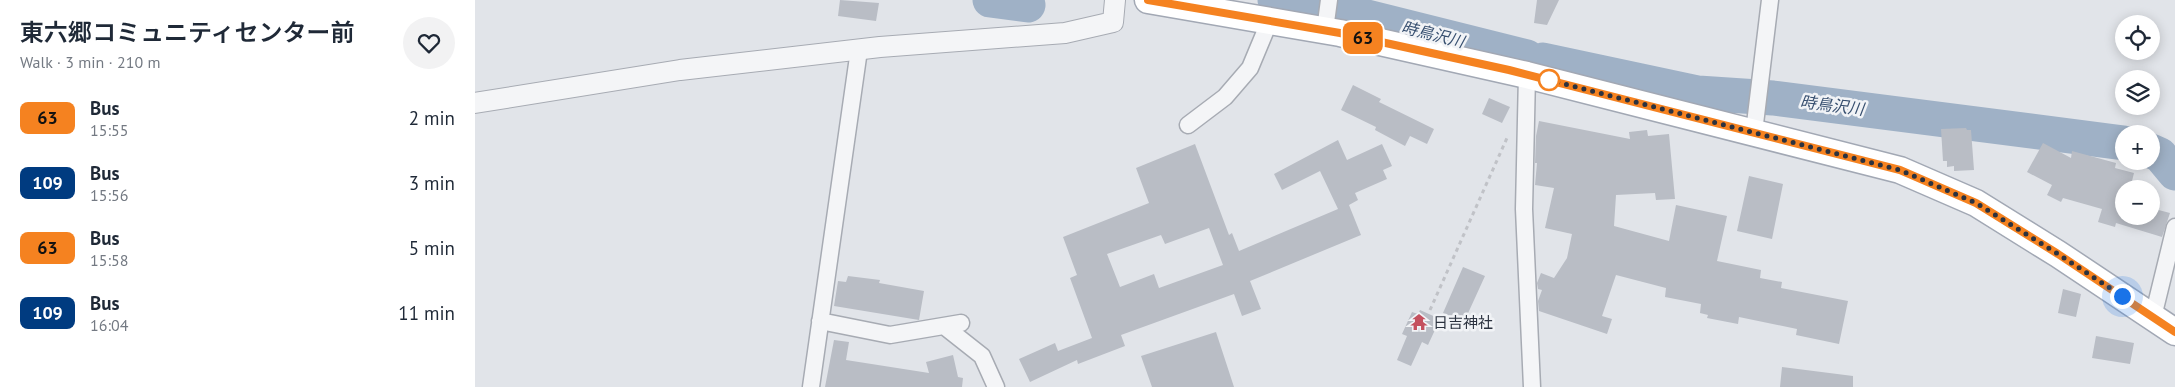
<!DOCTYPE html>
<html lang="en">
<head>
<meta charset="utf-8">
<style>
  body { margin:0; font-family:"PT Sans","Noto Sans JP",sans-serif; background:#f2f2f3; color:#1f2937; height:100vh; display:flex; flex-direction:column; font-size:19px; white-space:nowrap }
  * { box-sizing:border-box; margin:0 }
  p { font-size:16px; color:#747a83 }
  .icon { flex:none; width:28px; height:28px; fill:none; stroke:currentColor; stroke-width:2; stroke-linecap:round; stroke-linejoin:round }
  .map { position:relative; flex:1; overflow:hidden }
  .side { display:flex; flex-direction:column; background:#fff; width:475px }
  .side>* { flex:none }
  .badge { padding:0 10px; border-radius:8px; font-size:18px; line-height:32px }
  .tools { position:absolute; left:1640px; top:15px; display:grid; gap:10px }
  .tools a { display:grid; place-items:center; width:45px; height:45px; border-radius:50%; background:#fff; box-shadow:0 2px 12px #0003; font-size:25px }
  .you { position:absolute; width:25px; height:25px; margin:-12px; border:4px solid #fff; border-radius:50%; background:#1a73e8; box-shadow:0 0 0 8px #1a73e833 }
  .map>.badge { position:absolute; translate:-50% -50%; box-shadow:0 0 0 2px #fff }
  .round { display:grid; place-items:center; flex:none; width:52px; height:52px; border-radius:26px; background:#f2f2f3 }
  .head { display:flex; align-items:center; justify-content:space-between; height:85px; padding:0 20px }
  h1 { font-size:24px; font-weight:600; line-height:38px }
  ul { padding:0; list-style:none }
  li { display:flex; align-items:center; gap:15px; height:65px; padding:0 20px }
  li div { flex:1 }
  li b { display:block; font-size:19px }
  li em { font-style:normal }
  li .badge { min-width:55px; font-weight:700; text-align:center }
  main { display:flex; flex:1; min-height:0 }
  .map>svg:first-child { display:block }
</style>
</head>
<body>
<main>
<section class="side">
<div class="head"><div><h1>東六郷コミュニティセンター前</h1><p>Walk · 3 min · 210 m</p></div><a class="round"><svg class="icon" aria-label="heart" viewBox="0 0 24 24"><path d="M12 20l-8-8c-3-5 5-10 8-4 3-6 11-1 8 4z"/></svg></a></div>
<ul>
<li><span class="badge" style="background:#f58220;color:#111">63</span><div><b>Bus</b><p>15:55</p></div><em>2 min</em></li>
<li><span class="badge" style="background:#003b80;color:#fff">109</span><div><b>Bus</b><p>15:56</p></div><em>3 min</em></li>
<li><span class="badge" style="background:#f58220;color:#111">63</span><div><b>Bus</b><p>15:58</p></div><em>5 min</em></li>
<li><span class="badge" style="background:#003b80;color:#fff">109</span><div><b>Bus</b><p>16:04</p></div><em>11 min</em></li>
</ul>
</section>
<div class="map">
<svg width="1700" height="387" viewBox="0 0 1700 387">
  <rect width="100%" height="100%" fill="#e1e4e9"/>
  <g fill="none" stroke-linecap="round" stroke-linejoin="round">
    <path stroke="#9fb1c6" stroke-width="35" d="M 515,0 L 553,5
      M 800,0 L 843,7
      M 864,10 L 1052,57
      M 1068,60 L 1223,93 L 1298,98 L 1649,143
      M 1676,151 L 1685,155 L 1700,173"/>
  </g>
  <path fill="#b9bdc5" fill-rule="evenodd" d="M 365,0 L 404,3 L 401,21 L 363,16 Z
    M 1062,0 L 1084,0 L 1072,25 L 1059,23 Z
    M 878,85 L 906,99 L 904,102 L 959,129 L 952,144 L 935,136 L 930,146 L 900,130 L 901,127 L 866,110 Z
    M 1014,98 L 1035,107 L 1027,123 L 1007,114 Z
    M 1064,121 L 1155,139 L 1154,132 L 1172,130 L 1173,136 L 1194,134 L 1200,199 L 1181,200 L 1180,193 L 1141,195 L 1139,226 L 1194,241 L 1201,205 L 1252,216 L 1242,261 L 1286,270 L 1285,278 L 1307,282 L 1306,288 L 1373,301 L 1364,344 L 1321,335 L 1322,329 L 1264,317 L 1263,324 L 1232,318 L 1233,315 L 1225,313 L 1226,304 L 1190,297 L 1191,288 L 1141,275 L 1127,316 L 1137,319 L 1132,334 L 1064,311 L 1063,301 L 1067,290 L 1063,289 L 1062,283 L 1066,273 L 1079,278 L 1092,258 L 1097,234 L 1070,228 L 1079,188 L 1060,185 L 1062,163 L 1060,163 L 1061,136 Z
    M 1491,128 L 1492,130 L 1496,130 L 1499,170 L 1479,171 L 1479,166 L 1472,167 L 1472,161 L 1468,161 L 1466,129 Z
    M 863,140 L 872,160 L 907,144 L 917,166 L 908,170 L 912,179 L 880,193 L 883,200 L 874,205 L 886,235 L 775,281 L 786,309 L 767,316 L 759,294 L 646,335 L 650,346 L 603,364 L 602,360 L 555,382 L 544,359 L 580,343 L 583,351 L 617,338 L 595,278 L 602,275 L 588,237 L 674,203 L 661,168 L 720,144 L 754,235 L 757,233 L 764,251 L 863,209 L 845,171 L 807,190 L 799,174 ZM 734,228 L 748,265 L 684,288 L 679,274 L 645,287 L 632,254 L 686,235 L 690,244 Z
    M 1568,143 L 1596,158 L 1597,151 L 1641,163 L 1640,168 L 1659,173 L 1655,189 L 1649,189 L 1649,216 L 1676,216 L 1676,208 L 1695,213 L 1687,237 L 1641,223 L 1640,227 L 1623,222 L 1627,209 L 1588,198 L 1586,202 L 1572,195 L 1577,185 L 1552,172 Z
    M 1274,176 L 1308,184 L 1297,239 L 1262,231 Z
    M 988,267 L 1010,276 L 989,322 L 968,313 Z
    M 373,276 L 405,280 L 404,283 L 449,291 L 444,320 L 359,306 L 363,281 L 371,282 Z
    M 1588,289 L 1606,294 L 1601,317 L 1583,313 Z
    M 945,310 L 965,319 L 953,345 L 947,342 L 936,366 L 922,360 L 932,336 L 927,334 L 937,312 L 943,314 Z
    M 741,332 L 759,387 L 677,387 L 666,356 Z
    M 1621,336 L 1659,343 L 1655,364 L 1617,358 Z
    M 359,340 L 374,342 L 371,360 L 454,373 L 451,362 L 478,355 L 483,377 L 488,378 L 487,387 L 350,387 Z
    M 1307,367 L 1378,376 L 1378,387 L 1305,387 Z"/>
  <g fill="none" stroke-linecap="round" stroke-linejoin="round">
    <g stroke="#a7abb3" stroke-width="19">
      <path id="minor" d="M 850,30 L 854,0
        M 1052,75 L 1049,209 L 1057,387
        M 713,125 L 750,97 L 775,68 L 795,20
        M 1279,132 L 1295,0
        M 1678,317 L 1700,227
        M 345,321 L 415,335 L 486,323
        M 469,326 L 507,356 L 521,387
        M 336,387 L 384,50"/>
    </g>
    <g stroke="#a7abb3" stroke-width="22">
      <path id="tertiary" d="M 0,103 L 205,70 L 405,47 L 590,33 L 638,22 L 640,0"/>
    </g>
    <g stroke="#a2a8b4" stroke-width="29">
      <path id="primary" d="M 673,0 L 865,33 L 1052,75 L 1425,170 L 1501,203 L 1583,254 L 1700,332"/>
    </g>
    <path stroke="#c0c2c7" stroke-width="3" stroke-dasharray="4 4" stroke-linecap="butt" d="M 955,310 L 1032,138"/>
    <use href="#minor" stroke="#f4f5f7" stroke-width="16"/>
    <use href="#tertiary" stroke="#f4f5f7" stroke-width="20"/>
    <use href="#primary" stroke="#fff" stroke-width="26"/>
  </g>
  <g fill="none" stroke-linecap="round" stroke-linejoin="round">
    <g stroke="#fff" stroke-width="11">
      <path id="line" d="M 673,0 L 865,33 L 1034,70 L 1425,170 L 1501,203 L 1583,254 L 1700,332"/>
    </g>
    <use href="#line" stroke="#f58220" stroke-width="8"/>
    <path stroke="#2b323f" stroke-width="5" stroke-dasharray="0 9" d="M 1074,80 L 1425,170 L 1501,203 L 1583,254 L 1647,296"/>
  </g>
  <defs>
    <g id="temple-bare" transform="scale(1.35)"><path d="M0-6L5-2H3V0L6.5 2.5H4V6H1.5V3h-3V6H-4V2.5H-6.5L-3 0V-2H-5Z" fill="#c4505e" stroke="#f1f3f6" stroke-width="2.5" paint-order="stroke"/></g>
  </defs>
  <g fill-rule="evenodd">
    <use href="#temple-bare" x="944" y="322"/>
  </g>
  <circle fill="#fff" stroke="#f58220" stroke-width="2.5" cx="1074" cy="80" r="10"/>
  <g text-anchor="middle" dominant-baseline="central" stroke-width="5" stroke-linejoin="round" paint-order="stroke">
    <g font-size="15" fill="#2b323f" stroke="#f1f3f6" text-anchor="start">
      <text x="958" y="322">日吉神社</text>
    </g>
    <g font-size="16" font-style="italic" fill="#385070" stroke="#f1f3f6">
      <text transform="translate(958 34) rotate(14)">時鳥沢川</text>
      <text transform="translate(1357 105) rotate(7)">時鳥沢川</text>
    </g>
  </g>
</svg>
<div class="tools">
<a><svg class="icon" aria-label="locate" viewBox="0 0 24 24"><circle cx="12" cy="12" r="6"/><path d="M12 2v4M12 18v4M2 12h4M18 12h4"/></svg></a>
<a><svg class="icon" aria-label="layers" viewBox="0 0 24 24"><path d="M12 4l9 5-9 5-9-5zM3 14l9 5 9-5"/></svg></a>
<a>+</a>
<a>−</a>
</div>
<div class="you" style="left:1647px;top:296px"></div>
<b class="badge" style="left:888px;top:38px;background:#f58220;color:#111">63</b>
</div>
</main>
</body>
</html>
